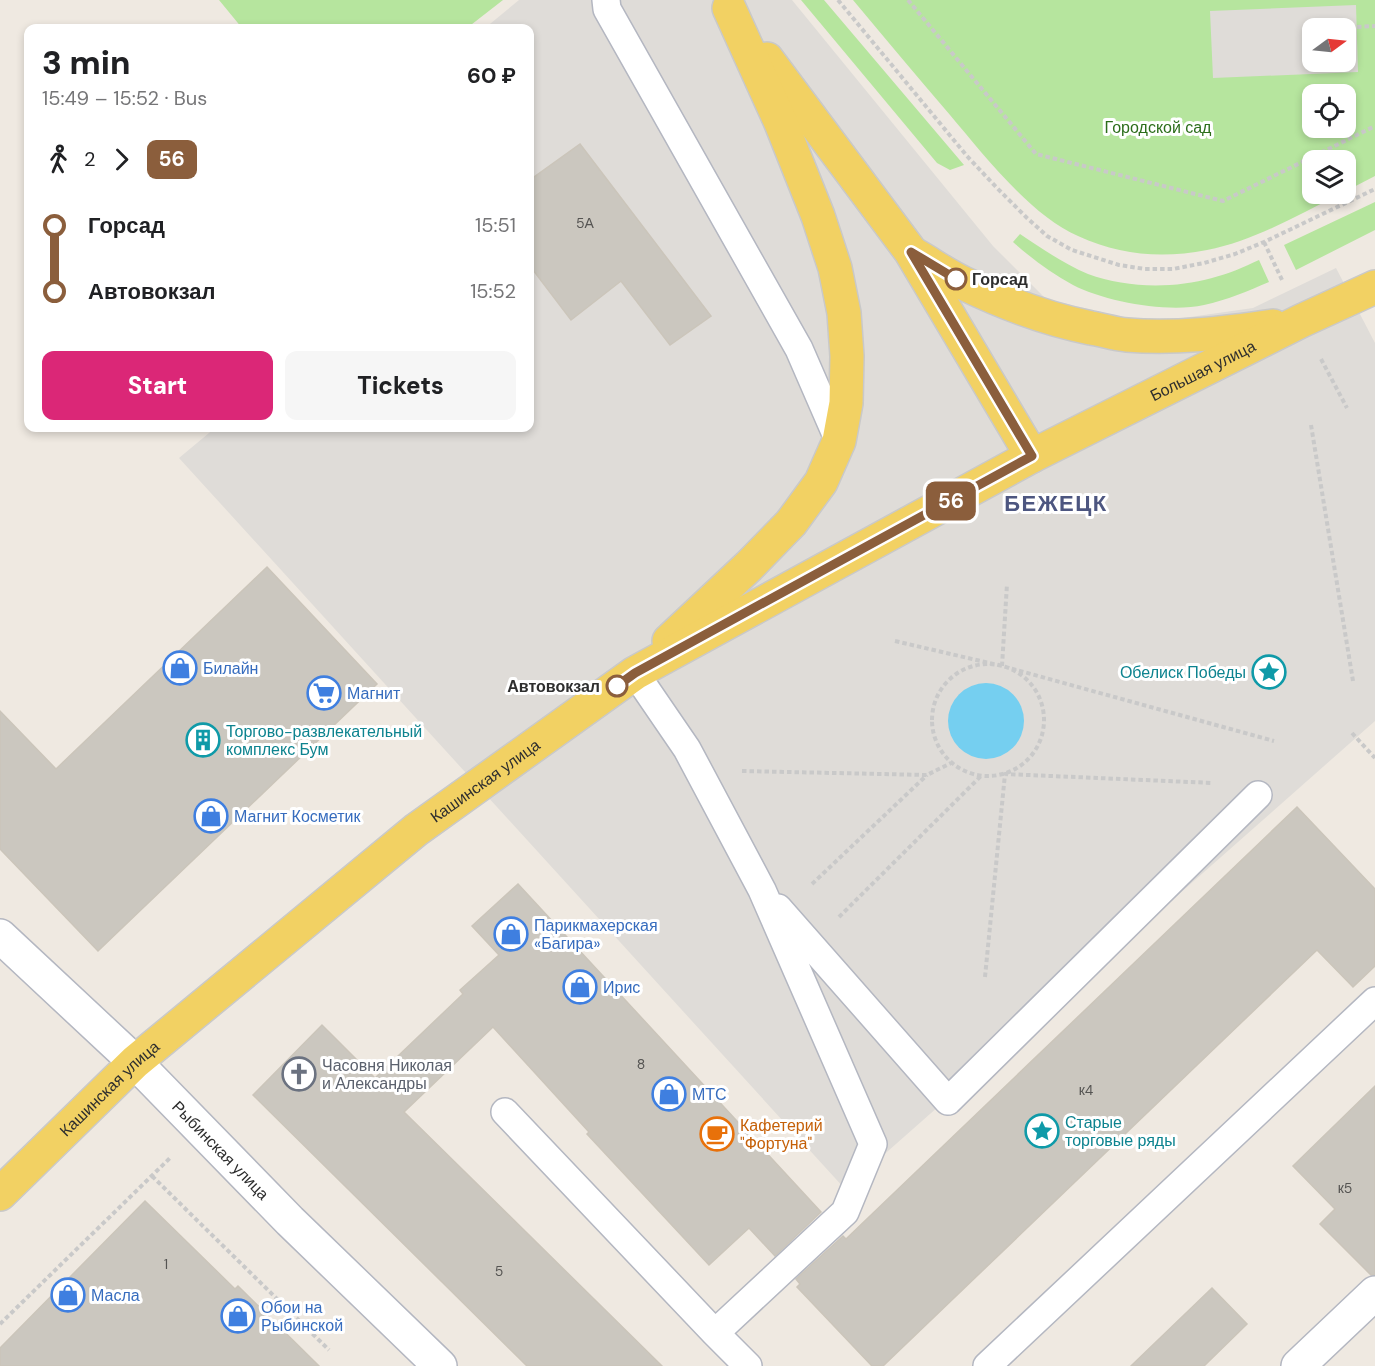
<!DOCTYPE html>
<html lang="en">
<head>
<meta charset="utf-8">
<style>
  body { margin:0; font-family:"DM Sans",sans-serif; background:#f6f6f6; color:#202124; height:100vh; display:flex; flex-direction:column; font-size:22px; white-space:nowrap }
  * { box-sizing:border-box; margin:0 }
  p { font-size:20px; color:#757577 }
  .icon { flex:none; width:33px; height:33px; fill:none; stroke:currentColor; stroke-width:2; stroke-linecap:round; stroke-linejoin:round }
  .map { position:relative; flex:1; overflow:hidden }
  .sheet { position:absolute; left:24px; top:24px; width:510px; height:408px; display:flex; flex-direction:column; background:#fff; border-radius:12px; box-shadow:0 3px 9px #0003 }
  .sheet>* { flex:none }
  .badge { padding:0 12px; border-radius:9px; font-size:21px; line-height:39px }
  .needle { width:39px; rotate:75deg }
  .buttons { position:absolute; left:1302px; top:18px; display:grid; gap:12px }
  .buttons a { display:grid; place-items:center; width:54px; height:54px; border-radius:12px; background:#fff; box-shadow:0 3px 9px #0003; font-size:30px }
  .map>.badge { position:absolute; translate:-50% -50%; box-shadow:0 0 0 3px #fff }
  .legs { display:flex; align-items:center; gap:9px; height:66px; padding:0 18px; font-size:20px }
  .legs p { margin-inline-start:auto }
  .head { display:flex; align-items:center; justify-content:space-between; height:102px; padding:0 18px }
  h1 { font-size:33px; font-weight:800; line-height:45px }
  .button { display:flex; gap:12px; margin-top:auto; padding:12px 18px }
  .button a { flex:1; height:69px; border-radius:12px; background:#db2777; color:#fff; font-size:24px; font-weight:800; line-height:69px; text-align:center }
  .button a+a { background:#f6f6f6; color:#202124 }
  ul { padding:0 18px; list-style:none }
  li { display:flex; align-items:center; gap:21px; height:66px; font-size:22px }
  li i { display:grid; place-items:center; width:9px; height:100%; margin:0 8px; background:currentColor }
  li i::after { content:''; width:15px; height:15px; margin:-8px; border:4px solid; border-radius:50%; background:#fff }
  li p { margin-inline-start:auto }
  li:first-child i { background:linear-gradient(#0000 50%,currentColor 0) }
  li:last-child i { background:linear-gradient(currentColor 50%,#0000 0) }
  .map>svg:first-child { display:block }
</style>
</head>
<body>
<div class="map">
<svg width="1375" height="1366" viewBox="0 0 1375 1366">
  <rect width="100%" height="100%" fill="#efe9e1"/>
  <path fill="#b6e59e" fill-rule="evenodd" d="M 219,0 L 503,0 L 467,28 L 242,28 Z
    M 801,0 L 824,0 L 964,165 L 950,170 L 937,163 Z
    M 853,0 L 1375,0 L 1375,176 L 1346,191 L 1346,160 L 1312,160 L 1312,194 L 1340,194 C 1298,215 1254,241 1207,250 C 1161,259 1120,255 1078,236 C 1031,216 983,154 950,115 C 917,77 885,38 853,0 ZM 1312,28 L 1346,28 L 1346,62 L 1312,62 ZM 1312,94 L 1346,94 L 1346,128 L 1312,128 Z
    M 1375,202 L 1375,230 L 1296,270 L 1284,245 Z
    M 1020,234 C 1041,248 1064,264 1088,274 C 1126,288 1172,289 1212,278 C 1228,274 1244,267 1259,260 L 1269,282 C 1248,291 1227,300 1204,305 C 1168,313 1106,302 1073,285 C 1051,273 1031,258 1013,242 Z"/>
  <path fill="#dfdcd8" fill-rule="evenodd" d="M 519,0 L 792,0 L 993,246 L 1046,299 L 1148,323 L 1253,308 L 1336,268 L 1375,343 L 1375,721 L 845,1189 L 179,458 L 215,428 L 530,428 L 530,28 L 485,28 Z
    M 1356,5 L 1358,72 L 1213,78 L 1210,11 ZM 1346,28 L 1346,62 L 1312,62 L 1312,28 Z"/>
  <path fill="#75cff0" d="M948 721a38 38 0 1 1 76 0a38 38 0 1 1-76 0Z"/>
  <path fill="#cbc7bf" stroke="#cbc5ba" stroke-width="1.5" d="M 580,144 L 711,316 L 670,345 L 621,281 L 571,320 L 530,266 L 530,180 Z
    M 267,567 L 377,684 L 98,951 L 0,849 L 0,711 L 56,769 Z
    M 1297,807 L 1375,889 L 1375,966 L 1353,987 L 1317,950 L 883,1366 L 872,1366 L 797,1287 L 800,1284 L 796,1279 L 843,1236 L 846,1239 Z
    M 518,884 L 821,1212 L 775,1256 L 749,1228 L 709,1265 L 587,1134 L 589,1132 L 493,1027 L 404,1112 L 662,1366 L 527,1366 L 253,1095 L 322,1025 L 375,1078 L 463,994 L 460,990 L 499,955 L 472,926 Z
    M 1375,1086 L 1375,1275 L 1371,1275 L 1320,1224 L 1335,1209 L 1293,1166 Z
    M 145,1201 L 235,1289 L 238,1286 L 319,1366 L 0,1366 L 0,1348 Z
    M 1212,1288 L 1247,1324 L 1204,1366 L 1131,1366 Z"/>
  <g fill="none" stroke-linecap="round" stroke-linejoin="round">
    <g stroke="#b4b7c1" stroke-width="30">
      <path id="lane" d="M 606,0 L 607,9 L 799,349 L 839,441
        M 778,908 L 948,1101 L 1258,795
        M 505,1112 L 715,1333 L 845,1212 L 873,1144 L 762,890 L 687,749 L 635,673
        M 715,1333 L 748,1366
        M 987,1366 L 1375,1001"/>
    </g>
    <g stroke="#b4b7c1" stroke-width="36">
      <path id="street" d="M 0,936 L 135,1062
        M 1298,1366 L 1375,1293"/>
    </g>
    <g stroke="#b4b7c1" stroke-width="36">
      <g id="secondary">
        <path id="s1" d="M 135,1062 L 290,1221 L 440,1366"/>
      </g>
    </g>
    <g stroke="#c9c9c9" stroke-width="36">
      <g id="primary">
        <path d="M 767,59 L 911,252 L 1032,456"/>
        <path d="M 915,255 C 931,264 946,275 963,283 C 1004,303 1046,319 1091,328 C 1103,330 1115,334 1127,335 C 1175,339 1225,333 1273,326"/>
        <path d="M 669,641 L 749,566 L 791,523 L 821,482 L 839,441 L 846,403 L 847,356 L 844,313 L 835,268 L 818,216 L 781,123 L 729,8"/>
        <path id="s2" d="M 0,1194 L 135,1062 L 416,830 L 635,673 L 1032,456 L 1301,321 L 1375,287"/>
      </g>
    </g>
    <path stroke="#c9c9c9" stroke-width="4" stroke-dasharray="4.5 3" stroke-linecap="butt" d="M 838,0 L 967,156 L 996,187 L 1027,218 L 1047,236 L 1072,250 L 1119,265 L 1145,269 L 1173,269 L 1204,263 L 1235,254 L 1264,242 L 1375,189
      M 908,0 L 1036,154 L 1223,201 L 1375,126
      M 1357,27 L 1375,26
      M 1264,242 L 1283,282
      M 1321,359 L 1347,408
      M 1311,425 L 1353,681
      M 895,641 L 1002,666 L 1274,741
      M932 720a56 56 0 1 1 112 0a56 56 0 1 1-112 0Z
      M 1002,666 L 1007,584
      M 1352,733 L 1375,758
      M 742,771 L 927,775 L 951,763
      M 812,884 L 927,775
      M 839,917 L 981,776
      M 985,977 L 1005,774 L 1213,783
      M 152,1176 L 329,1350
      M 0,1324 L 170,1158"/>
    <use href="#lane" stroke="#fff" stroke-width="27"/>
    <use href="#street" stroke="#fff" stroke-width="33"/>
    <use href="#secondary" stroke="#fff" stroke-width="33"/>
    <use href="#primary" stroke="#f2d163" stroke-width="33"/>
  </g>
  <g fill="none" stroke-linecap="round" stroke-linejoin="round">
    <g stroke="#fff" stroke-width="14">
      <path id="line-1" d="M 617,686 L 635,673 L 1032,456 L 911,252 L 956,279"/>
    </g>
    <use href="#line-1" stroke="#8b5e3c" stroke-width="9"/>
  </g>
  <defs>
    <g id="shop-ring" transform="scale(1.725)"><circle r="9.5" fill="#fff" stroke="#3f7fe0" stroke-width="1.5"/><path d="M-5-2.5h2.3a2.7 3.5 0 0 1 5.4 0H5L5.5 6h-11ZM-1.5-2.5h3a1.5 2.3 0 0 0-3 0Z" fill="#3f7fe0"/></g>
    <g id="sight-ring" transform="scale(1.725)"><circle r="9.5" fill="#fff" stroke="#0f9aa8" stroke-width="1.5"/><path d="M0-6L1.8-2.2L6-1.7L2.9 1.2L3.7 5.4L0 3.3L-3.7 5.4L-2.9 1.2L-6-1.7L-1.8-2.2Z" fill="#0f9aa8"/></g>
    <g id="supermarket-ring" transform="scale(1.725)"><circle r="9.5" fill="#fff" stroke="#3f7fe0" stroke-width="1.5"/><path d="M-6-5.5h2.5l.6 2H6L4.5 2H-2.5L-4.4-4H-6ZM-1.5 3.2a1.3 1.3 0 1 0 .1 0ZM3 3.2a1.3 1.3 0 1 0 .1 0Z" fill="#3f7fe0"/></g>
    <g id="building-ring" transform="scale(1.725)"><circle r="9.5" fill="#fff" stroke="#0f9aa8" stroke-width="1.5"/><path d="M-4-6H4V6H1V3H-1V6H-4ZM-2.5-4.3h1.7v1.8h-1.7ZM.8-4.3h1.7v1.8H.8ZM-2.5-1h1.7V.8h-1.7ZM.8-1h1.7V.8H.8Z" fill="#0f9aa8"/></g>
    <g id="church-ring" transform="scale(1.725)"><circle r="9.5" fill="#fff" stroke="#6b7280" stroke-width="1.5"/><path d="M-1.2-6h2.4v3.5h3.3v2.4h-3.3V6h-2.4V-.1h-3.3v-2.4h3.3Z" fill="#6b7280"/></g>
    <g id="cafe-ring" transform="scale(1.725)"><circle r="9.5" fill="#fff" stroke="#e8710a" stroke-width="1.5"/><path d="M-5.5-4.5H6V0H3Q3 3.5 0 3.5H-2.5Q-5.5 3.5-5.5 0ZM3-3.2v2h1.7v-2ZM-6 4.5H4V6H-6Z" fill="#e8710a"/></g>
  </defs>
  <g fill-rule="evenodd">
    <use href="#shop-ring" x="180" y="668"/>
    <use href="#sight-ring" x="1269" y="672"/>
    <use href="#supermarket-ring" x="324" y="693"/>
    <use href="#building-ring" x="203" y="740"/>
    <use href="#shop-ring" x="211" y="816"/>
    <use href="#shop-ring" x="511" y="934"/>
    <use href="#shop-ring" x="580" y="987"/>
    <use href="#church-ring" x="299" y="1074"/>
    <use href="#shop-ring" x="669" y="1094"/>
    <use href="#sight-ring" x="1042" y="1131"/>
    <use href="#cafe-ring" x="717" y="1134"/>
    <use href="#shop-ring" x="68" y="1295"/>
    <use href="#shop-ring" x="238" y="1316"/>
  </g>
  <g fill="#fff" stroke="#8b5e3c" stroke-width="3">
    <circle cx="956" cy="279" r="10"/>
    <circle cx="617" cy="686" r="10"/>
  </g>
  <g text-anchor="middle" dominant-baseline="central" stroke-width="6" stroke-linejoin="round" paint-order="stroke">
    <g font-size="14" fill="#555452">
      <text x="585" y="223">5А</text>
      <text x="641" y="1064">8</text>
      <text x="1086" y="1090">к4</text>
      <text x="1345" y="1188">к5</text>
      <text x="166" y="1264">1</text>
      <text x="499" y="1271">5</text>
    </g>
    <g font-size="16" fill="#2c6e1b" stroke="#fff">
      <text x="1158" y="127">Городской сад</text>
    </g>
    <g font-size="16" font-weight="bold" fill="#2e2e2e" stroke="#fff" text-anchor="start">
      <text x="972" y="279">Горсад</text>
      <text x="600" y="686" text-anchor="end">Автовокзал</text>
    </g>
    <g font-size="16" fill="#2e2e2e" stroke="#fff">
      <text stroke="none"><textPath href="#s2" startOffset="1466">Большая улица</textPath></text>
      <text stroke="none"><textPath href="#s2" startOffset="638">Кашинская улица</textPath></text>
      <text stroke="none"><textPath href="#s2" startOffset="152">Кашинская улица</textPath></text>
      <text stroke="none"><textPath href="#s1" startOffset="123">Рыбинская улица</textPath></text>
    </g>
    <g font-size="16" fill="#366cbe" stroke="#fff" text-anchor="start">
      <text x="203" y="668">Билайн</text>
      <text x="347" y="693">Магнит</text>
      <text x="234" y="816">Магнит Косметик</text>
      <text x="534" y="925">Парикмахерская<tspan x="534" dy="18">«Багира»</tspan></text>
      <text x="603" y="987">Ирис</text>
      <text x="692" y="1094">МТС</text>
      <text x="91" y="1295">Масла</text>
      <text x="261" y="1307">Обои на<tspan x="261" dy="18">Рыбинской</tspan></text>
    </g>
    <g font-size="16" fill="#0d838f" stroke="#fff" text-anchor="start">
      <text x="1246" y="672" text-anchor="end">Обелиск Победы</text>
      <text x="226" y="731">Торгово-развлекательный<tspan x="226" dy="18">комплекс Бум</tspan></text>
      <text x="1065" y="1122">Старые<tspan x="1065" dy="18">торговые ряды</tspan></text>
    </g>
    <g font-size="16" fill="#5b616d" stroke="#fff" text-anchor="start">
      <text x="322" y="1065">Часовня Николая<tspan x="322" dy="18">и Александры</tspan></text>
    </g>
    <g font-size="16" fill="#c56008" stroke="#fff" text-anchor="start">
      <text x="740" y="1125">Кафетерий<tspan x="740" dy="18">"Фортуна"</tspan></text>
    </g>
    <g font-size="22" font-weight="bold" letter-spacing="1.5" fill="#4d5680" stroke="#fff">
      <text x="1056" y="503">БЕЖЕЦК</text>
    </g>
  </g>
</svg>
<div class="buttons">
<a><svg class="needle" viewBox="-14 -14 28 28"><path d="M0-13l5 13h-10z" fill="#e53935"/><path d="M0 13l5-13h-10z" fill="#757577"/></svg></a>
<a><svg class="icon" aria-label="locate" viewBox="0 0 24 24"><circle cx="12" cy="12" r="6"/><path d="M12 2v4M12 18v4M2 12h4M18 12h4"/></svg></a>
<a><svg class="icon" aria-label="layers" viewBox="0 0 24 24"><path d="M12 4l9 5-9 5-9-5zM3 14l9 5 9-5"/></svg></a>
</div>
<b class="badge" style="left:951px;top:501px;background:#8b5e3c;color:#fff">56</b>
<section class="sheet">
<div class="head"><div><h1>3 min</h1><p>15:49 – 15:52 · Bus</p></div><b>60 ₽</b></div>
<div class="legs"><svg class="icon" aria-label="walk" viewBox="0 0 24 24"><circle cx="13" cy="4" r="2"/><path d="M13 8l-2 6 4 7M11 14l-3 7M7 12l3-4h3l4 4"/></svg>2<svg class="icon" aria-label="forward" viewBox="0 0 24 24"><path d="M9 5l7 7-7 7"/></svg><b class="badge" style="background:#8b5e3c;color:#fff">56</b></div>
<ul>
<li><i style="color:#8b5e3c"></i><b>Горсад</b><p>15:51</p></li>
<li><i style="color:#8b5e3c"></i><b>Автовокзал</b><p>15:52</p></li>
</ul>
<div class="button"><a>Start</a><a>Tickets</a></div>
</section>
</div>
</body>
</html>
